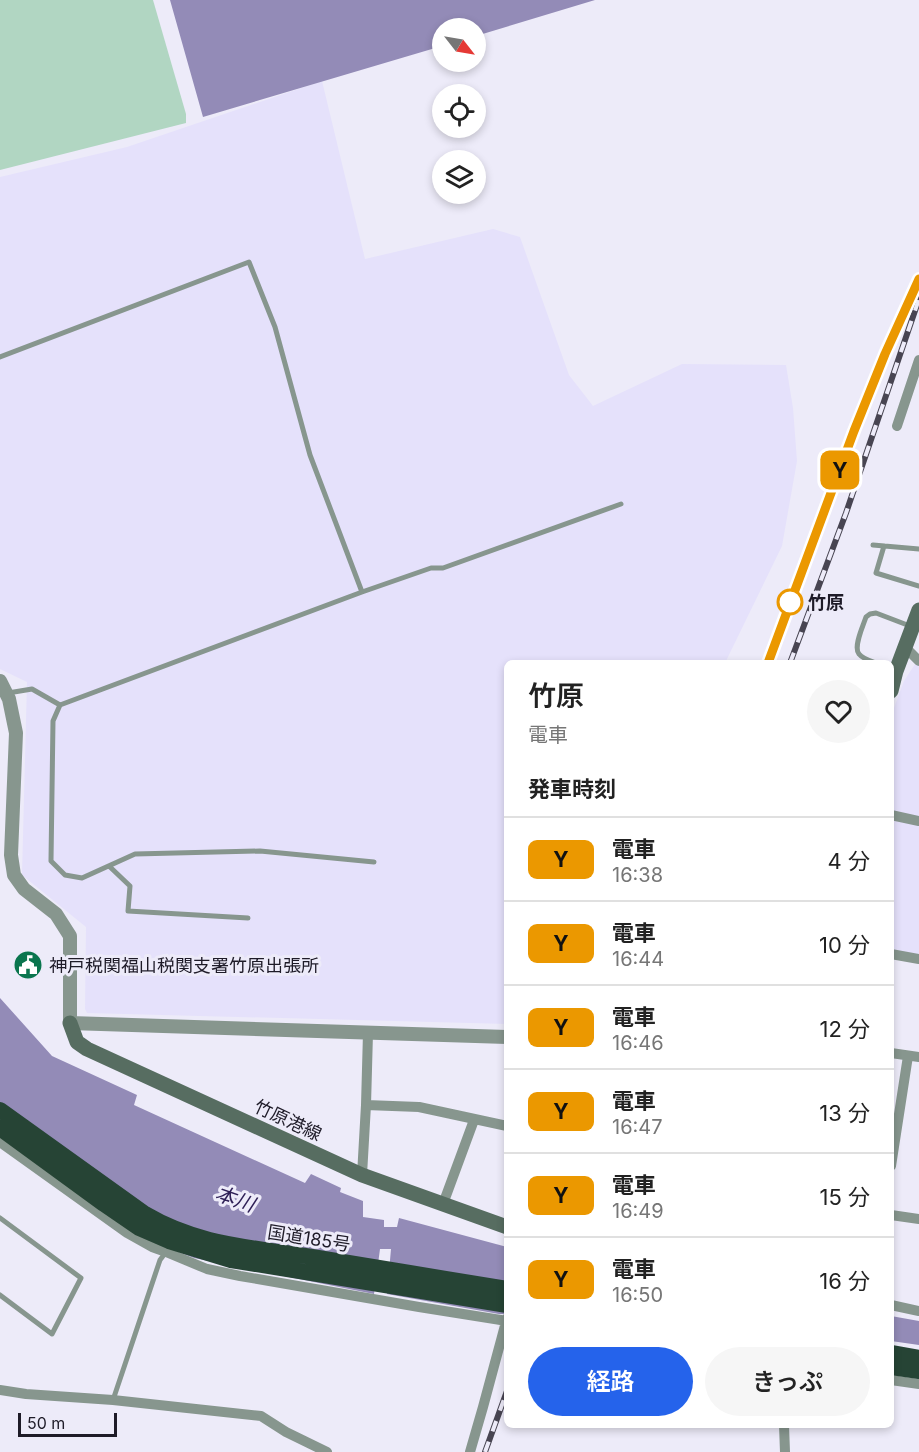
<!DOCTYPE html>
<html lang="ja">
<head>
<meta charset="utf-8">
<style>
  body { margin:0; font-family:Inter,"Noto Sans JP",sans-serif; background:#f6f6f6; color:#222; height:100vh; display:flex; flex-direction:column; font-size:22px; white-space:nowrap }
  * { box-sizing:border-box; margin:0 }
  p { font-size:20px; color:#767676 }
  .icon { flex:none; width:33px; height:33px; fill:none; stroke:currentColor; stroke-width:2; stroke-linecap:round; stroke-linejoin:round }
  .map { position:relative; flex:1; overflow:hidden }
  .side { position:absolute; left:504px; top:660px; width:390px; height:768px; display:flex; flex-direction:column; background:#fff; border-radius:9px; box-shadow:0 3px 9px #0003 }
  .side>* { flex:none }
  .badge { padding:0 12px; border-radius:9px; font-size:21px; line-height:39px }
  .needle { width:39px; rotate:121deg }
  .buttons { position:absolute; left:432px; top:18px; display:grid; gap:12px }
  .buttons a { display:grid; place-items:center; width:54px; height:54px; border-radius:50%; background:#fff; box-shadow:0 3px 9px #0003; font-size:30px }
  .scale { position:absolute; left:18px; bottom:15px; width:99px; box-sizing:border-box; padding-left:6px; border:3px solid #1e1b28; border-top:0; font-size:16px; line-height:21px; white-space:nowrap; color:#1e1b28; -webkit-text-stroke:4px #edebf9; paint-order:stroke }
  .map>.badge { position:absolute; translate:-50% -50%; box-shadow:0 0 0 3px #fff }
  h2 { padding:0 24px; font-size:22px; line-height:54px }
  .round { display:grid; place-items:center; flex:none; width:63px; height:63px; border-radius:32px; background:#f6f6f6 }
  .headline { display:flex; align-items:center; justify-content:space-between; height:102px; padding:0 24px }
  h1 { font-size:28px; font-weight:600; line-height:45px }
  .cta { display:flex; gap:12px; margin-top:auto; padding:12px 24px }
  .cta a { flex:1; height:69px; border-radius:36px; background:#2563eb; color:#fff; font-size:24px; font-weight:600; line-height:69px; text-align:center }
  .cta a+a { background:#f6f6f6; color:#222 }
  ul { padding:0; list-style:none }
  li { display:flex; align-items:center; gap:18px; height:84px; padding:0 24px; border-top:2px solid #e0e0e0 }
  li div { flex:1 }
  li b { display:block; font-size:22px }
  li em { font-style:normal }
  li .badge { min-width:66px; font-weight:700; text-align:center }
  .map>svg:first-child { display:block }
</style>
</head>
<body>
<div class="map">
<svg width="919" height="1452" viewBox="0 0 919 1452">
  <rect width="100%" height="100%" fill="#edebf9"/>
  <path fill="#e5e1fb" d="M 322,81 L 365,259 L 493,229 L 520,237 L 569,375 L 593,406 L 682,364 L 786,365 L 793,408 L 797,461 L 782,546 L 725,663 L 507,663 L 507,1024 L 87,1013 L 85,1009 L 86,927 L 22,875 L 27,682 L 0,669 L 0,177 L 127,147 Z
    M 919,658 L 919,955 L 891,951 L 891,716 L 904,681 Z"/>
  <path fill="#b1d6c2" d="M 0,0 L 153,0 L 186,114 L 186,123 L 0,170 Z"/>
  <path fill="#938bb7" d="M 170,0 L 595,0 L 476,36 L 476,28 L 442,28 L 442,46 L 203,117 Z
    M 0,998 L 52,1056 L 137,1095 L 134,1105 L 305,1183 L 311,1174 L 341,1188 L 340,1192 L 363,1201 L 363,1217 L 384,1220 L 384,1227 L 397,1227 L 399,1218 L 507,1247 L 507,1314 L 499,1314 L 387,1294 L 391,1249 L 380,1249 L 374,1294 L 194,1258 L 157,1244 L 0,1137 Z
    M 891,1316 L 919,1321 L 919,1345 L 891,1341 Z"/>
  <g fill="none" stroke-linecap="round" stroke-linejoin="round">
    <path stroke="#87968e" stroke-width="5" d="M 0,357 L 249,262 L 275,327 L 310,455 L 362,592
      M 873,545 L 919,549
      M 884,546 L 876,573 L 919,586
      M 876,663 C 871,661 863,659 859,654 C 853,647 863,626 866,617 L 870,614 L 876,613 L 910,626
      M 8,693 L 32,689 L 60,705 L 362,592 L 431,568 L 443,568 L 621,504
      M 60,705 L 53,721 L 51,861 L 65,875 L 82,878 L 135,854 L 260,851 L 374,862
      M 109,866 L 130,886 L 128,911 L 248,918
      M 0,1218 L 81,1278 L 52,1334 L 0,1295
      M 113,1400 L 160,1260 L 166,1252"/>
    <path stroke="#87968e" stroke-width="10" d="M 897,426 L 919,360
      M 906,648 L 919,661
      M 891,815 L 919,821
      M 891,954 L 919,959
      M 891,1053 L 919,1057
      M 366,1105 L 419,1107 L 507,1126
      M 0,1142 L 127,1233 L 152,1247 L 166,1252
      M 891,1166 L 908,1056
      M 362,1175 L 366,1105 L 368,1033
      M 443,1204 L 474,1120
      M 891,1215 L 919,1219
      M 170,1236 L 166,1252 L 207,1269 L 240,1276 L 419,1307 L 507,1321
      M 891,1305 L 919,1311
      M 891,1380 L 919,1384
      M 0,1390 L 26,1394 L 113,1400 L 261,1416 L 286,1432 L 327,1452
      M 784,1425 L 785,1452
      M 470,1452 L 483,1407 L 507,1318"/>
    <path stroke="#87968e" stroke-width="14" d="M 0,681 L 9,699 L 16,733 L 11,855 L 14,875 L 24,889 L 56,914 L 70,936 L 70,1023 L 507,1037"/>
    <path stroke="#576d61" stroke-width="15" d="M 891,691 L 896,671 L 919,610
      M 70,1023 L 77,1042 L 87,1049 L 362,1175 L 507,1227"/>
    <path stroke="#264435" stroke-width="16" d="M 0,1110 L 145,1214 C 199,1246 252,1247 312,1257 C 377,1268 442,1278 507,1289
      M 0,1128 L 104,1204 L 139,1228 L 169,1241 L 231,1260 L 507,1305
      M 891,1353 L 919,1358
      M 891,1367 L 919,1371"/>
    <g stroke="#484552" stroke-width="6">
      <path id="rail" d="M 768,663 L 854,431 L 886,354 L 919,279
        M 790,663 L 846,513 L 919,299
        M 485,1452 L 507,1391"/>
    </g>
    <use href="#rail" stroke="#edebf9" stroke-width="4" stroke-dasharray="11" stroke-linecap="butt"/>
  </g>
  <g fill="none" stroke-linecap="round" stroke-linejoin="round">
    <g stroke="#fff" stroke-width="14">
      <path id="line" d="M 768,663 L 854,431 L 885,354 L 919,279"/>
    </g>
    <use href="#line" stroke="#eb9800" stroke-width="9"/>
  </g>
  <defs>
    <g id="civic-disc" transform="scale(1.5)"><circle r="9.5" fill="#0a754e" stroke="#edebf9"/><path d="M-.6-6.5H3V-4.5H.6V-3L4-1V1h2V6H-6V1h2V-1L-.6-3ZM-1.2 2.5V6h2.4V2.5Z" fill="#fff"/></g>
  </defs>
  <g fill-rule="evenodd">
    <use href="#civic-disc" x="28" y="965"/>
  </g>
  <circle fill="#fff" stroke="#eb9800" stroke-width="3" cx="790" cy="602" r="12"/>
  <g text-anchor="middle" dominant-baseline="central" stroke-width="6" stroke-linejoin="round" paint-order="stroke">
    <g font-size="18" font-weight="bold" fill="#1e1b28" stroke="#edebf9" text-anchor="start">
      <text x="808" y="602">竹原</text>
    </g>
    <g font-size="18" fill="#1e1b28" stroke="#edebf9" text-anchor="start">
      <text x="49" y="965">神戸税関福山税関支署竹原出張所</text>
    </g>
    <g font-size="18" fill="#1e1b28" stroke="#edebf9">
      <text transform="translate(288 1120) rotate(25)">竹原港線</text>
      <text transform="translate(309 1238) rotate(9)">国道185号</text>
    </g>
    <g font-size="20" font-style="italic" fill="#2f2057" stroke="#edebf9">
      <text transform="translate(235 1199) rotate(19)">本川</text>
    </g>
  </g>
</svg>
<div class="buttons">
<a><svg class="needle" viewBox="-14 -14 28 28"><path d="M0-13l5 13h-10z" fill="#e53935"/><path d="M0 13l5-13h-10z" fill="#767676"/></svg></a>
<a><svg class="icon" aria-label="locate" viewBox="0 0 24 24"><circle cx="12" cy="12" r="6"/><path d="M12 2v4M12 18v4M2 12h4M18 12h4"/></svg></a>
<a><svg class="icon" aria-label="layers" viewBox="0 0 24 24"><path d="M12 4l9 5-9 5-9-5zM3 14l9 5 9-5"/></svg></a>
</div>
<div class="scale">50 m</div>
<b class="badge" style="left:840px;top:470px;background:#eb9800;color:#111">Y</b>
<section class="side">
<div class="headline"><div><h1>竹原</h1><p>電車</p></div><a class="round"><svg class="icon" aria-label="heart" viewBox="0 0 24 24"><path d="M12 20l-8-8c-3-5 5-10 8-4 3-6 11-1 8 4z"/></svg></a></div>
<h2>発車時刻</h2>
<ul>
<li><span class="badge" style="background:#eb9800;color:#111">Y</span><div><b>電車</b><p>16:38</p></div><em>4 分</em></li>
<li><span class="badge" style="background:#eb9800;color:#111">Y</span><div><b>電車</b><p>16:44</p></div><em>10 分</em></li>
<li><span class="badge" style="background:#eb9800;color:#111">Y</span><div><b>電車</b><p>16:46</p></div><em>12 分</em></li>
<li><span class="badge" style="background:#eb9800;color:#111">Y</span><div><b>電車</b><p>16:47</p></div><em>13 分</em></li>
<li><span class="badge" style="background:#eb9800;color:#111">Y</span><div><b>電車</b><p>16:49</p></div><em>15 分</em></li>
<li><span class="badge" style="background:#eb9800;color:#111">Y</span><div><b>電車</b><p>16:50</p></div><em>16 分</em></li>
</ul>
<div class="cta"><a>経路</a><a>きっぷ</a></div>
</section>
</div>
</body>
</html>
